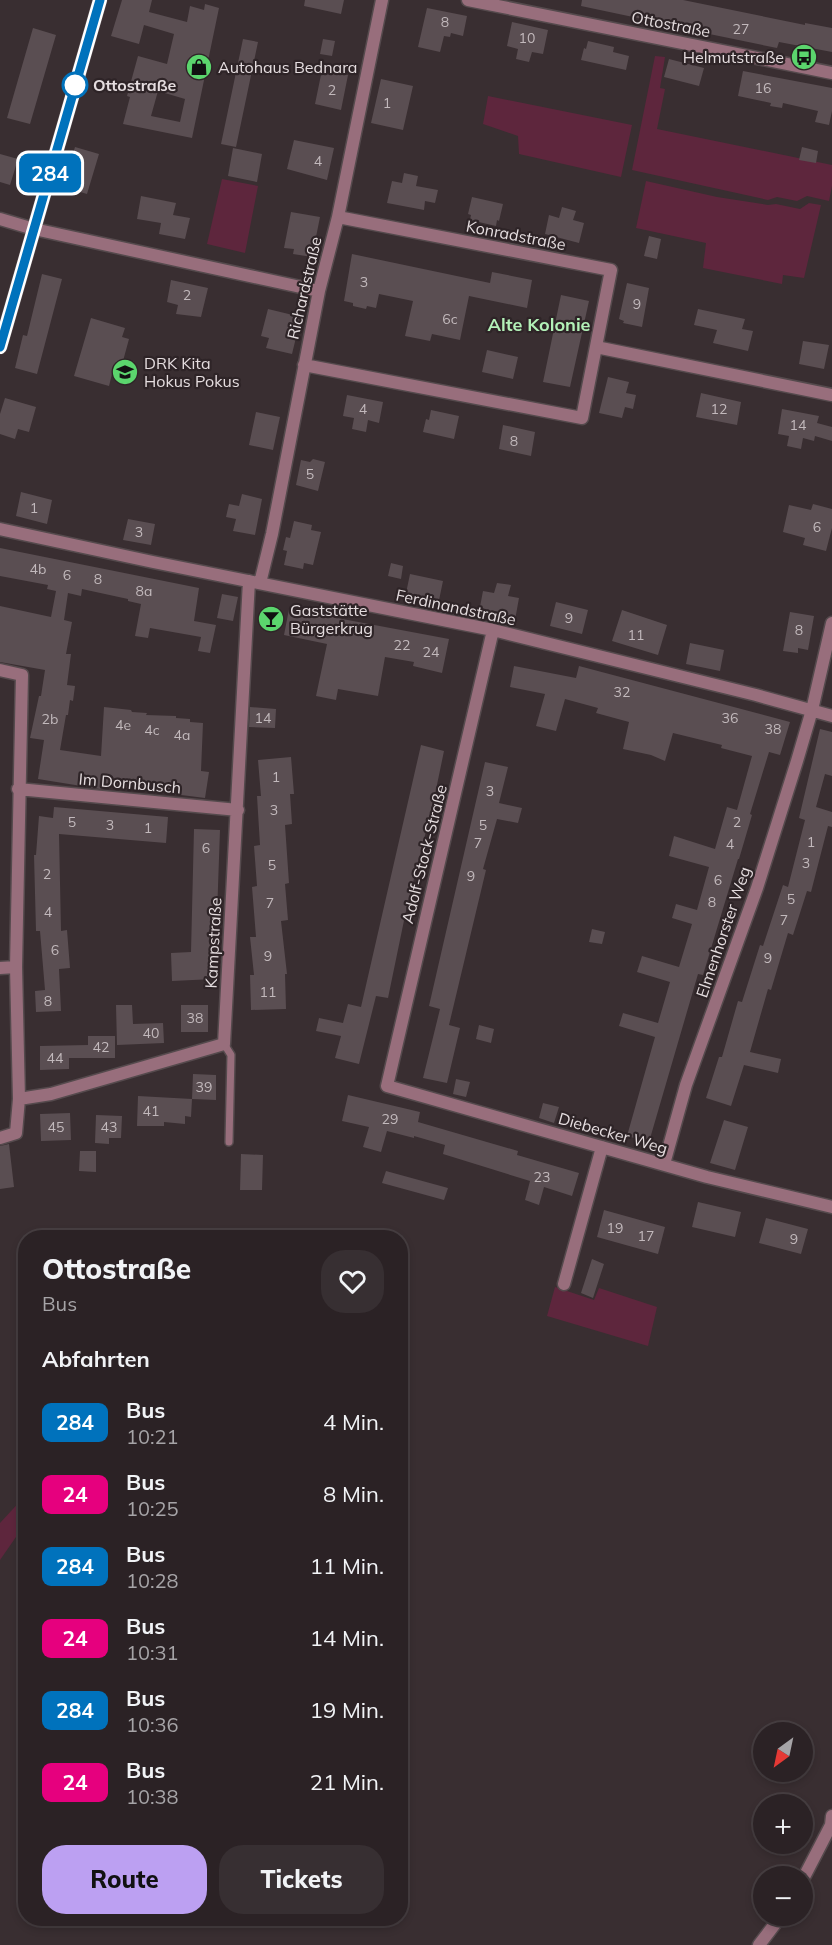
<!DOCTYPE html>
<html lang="de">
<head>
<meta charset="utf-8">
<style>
  body { margin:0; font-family:Mulish,sans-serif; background:#372f32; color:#f1f3f6; height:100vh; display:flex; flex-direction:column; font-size:22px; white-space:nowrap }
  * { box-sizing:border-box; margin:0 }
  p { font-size:20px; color:#a6a4a7 }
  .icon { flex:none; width:33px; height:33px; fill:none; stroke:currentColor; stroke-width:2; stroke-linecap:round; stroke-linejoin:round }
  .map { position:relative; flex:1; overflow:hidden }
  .sheet { position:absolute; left:18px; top:1230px; width:390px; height:696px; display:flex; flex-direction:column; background:#2b2225; border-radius:24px; box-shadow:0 3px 9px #0003,0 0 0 2px #473f42 }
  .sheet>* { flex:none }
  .badge { padding:0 12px; border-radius:9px; font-size:21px; line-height:39px }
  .needle { width:39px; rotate:213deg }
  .fabs { position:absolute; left:753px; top:1722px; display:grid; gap:12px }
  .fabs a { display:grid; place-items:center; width:60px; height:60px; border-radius:50%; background:#2b2225; box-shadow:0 3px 9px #0003,0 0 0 2px #473f42; font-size:30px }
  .map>.badge { position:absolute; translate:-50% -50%; box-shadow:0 0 0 3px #fff }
  h2 { padding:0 24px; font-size:22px; line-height:54px }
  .round { display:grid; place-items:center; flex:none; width:63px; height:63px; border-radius:24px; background:#372f32 }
  .headline { display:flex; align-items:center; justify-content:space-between; height:102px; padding:0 24px }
  h1 { font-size:28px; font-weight:800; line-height:45px }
  .cta { display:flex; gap:12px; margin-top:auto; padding:12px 24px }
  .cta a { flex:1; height:69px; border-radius:24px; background:#bca0f2; color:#111; font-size:24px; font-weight:800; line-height:69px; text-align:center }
  .cta a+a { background:#372f32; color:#f1f3f6 }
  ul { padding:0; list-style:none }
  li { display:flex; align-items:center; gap:18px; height:72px; padding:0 24px }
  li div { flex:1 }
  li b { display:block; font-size:22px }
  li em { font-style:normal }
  li .badge { min-width:66px; font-weight:700; text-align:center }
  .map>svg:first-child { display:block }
</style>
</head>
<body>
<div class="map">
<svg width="832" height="1945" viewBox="0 0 832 1945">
  <rect width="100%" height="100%" fill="#392e31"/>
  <path fill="#5e263d" d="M 655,56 L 665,57 L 660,88 L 665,89 L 657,129 L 832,165 L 832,186 L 829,201 L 807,196 L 797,201 L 777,197 L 768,200 L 632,170 Z
    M 488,96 L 632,125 L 621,177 L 519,154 L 518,136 L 483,124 Z
    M 222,179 L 258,186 L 245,253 L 207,244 Z
    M 646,181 L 717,197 L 768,205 L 776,204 L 800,209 L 809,203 L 821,205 L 804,278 L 783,275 L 782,284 L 703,268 L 706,243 L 636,228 Z
    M 555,1287 L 594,1300 L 599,1288 L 657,1307 L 648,1346 L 547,1316 Z
    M 25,1496 L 25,1524 L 0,1560 L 0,1523 Z"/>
  <path fill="#5a4e52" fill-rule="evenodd" d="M 122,0 L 152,0 L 149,12 L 187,22 L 190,6 L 204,10 L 205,4 L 219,8 L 192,138 L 123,124 L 130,97 L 127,96 L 138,56 L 167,64 L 174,34 L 144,25 L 139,44 L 111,36 ZM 158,91 L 185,99 L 180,122 L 151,116 Z
    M 305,0 L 344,0 L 341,14 L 304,6 Z
    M 582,0 L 683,0 L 805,25 L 805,23 L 832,28 L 832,52 L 779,42 L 777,48 L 651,22 L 652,21 L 581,6 Z
    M 427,8 L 467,16 L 463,36 L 451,33 L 450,37 L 444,36 L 440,52 L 418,47 Z
    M 512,22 L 548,30 L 543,54 L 532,52 L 529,62 L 516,59 L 518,49 L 507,46 Z
    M 33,28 L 56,35 L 30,124 L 7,118 Z
    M 243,39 L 258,42 L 236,147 L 221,144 Z
    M 323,39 L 335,41 L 332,56 L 320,54 Z
    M 588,41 L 614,47 L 613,52 L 629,56 L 626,70 L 581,60 L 584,48 L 586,49 Z
    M 669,59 L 704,68 L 699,86 L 664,77 Z
    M 322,70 L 348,75 L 341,110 L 315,104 Z
    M 743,71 L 832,88 L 832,111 L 829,125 L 815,122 L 818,111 L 783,103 L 782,108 L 770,106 L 771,103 L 738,96 Z
    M 381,79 L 413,86 L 403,130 L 371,123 Z
    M 294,140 L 334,148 L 327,180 L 287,169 Z
    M 75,147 L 99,154 L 87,194 L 63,187 Z
    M 802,147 L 818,151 L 816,163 L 799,160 Z
    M 233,148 L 262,154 L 257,182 L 228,176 Z
    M 0,154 L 18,159 L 10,185 L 0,182 Z
    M 404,173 L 418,176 L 416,186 L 438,190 L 435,203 L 425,201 L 424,210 L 387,203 L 392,181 L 402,183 Z
    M 141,196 L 176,203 L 173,215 L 190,218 L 185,239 L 159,234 L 161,223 L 137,219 Z
    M 472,197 L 503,204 L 499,221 L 497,220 L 496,226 L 470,220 L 471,215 L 468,214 Z
    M 562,207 L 576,211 L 573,220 L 584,223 L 579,243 L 545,234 L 549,215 L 559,218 Z
    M 291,212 L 320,217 L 312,257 L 293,254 L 294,249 L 284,248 Z
    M 649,236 L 661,239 L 657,259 L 644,256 Z
    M 352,254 L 490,283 L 492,272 L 532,280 L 527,308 L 469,296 L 460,340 L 432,334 L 430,341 L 405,336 L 413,301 L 379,294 L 376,308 L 367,306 L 366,309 L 353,306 L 353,303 L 344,301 Z
    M 42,274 L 62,279 L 37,374 L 15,368 L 23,335 L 27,336 Z
    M 171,280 L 208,288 L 201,317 L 176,314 L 178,305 L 167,302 Z
    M 627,283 L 649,288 L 642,327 L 623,323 L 624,321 L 619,319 Z
    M 561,295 L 589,301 L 570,387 L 543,382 Z
    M 268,309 L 301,317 L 292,354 L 266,348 L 269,338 L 261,336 Z
    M 698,309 L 745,319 L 742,329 L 753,331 L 748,351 L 713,343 L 717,330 L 694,325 Z
    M 91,318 L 125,328 L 122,337 L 129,339 L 120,372 L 113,370 L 109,386 L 74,376 Z
    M 803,341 L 829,345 L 824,369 L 799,364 Z
    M 487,350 L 518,357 L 513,379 L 482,372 Z
    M 608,377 L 629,382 L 626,393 L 636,395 L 633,409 L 625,407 L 622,418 L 599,413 Z
    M 701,393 L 741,402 L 737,425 L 696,417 Z
    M 347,395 L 383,402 L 379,423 L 368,420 L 366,432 L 352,429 L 354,418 L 343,416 Z
    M 5,398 L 36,407 L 29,432 L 18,429 L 15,439 L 0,434 L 0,414 Z
    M 782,409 L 819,416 L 817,423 L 832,427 L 832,441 L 815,436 L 814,441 L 803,438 L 801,449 L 787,446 L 789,436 L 778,434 Z
    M 431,410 L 459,416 L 454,439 L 423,432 L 426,419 L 429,420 Z
    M 256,412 L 280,417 L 273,450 L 249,445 Z
    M 503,425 L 535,432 L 531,456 L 499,449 Z
    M 313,459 L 325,462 L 318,491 L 296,485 L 301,460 L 310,462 Z
    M 21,492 L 52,500 L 47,524 L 16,516 Z
    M 242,494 L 262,499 L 255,535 L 233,531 L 236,519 L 226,517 L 229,504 L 239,506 Z
    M 813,504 L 832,509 L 832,528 L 826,551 L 803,545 L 805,538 L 783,532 L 789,505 L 811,510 Z
    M 128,519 L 155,524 L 151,545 L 123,540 Z
    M 294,521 L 312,525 L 311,530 L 321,532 L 313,565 L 304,563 L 303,569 L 284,565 L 287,551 L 283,550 L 286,537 L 290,538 Z
    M 0,548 L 199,588 L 194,621 L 216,625 L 210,653 L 198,651 L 201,637 L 150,628 L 148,638 L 135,636 L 141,604 L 128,601 L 128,599 L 82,589 L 81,596 L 68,593 L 64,620 L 72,622 L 66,654 L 71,654 L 67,685 L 75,686 L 73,701 L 70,700 L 68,715 L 66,715 L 60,750 L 101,756 L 104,707 L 131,710 L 132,712 L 147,713 L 146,715 L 176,716 L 176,718 L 190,719 L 190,722 L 203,723 L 201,771 L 209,772 L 205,798 L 110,786 L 110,789 L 100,789 L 38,779 L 44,740 L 30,738 L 39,696 L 41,696 L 45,670 L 0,662 L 0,606 L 51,617 L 56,591 L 47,589 L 48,585 L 0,576 Z
    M 391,563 L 403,566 L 401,579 L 388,576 Z
    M 410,574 L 443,581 L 438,605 L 405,598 Z
    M 497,583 L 511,585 L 508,596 L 519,598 L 515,620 L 479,612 L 483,591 L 494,593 Z
    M 222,594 L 238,597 L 233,621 L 217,618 Z
    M 556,602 L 588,610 L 582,634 L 550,626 Z
    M 289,609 L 449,639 L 442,673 L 413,666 L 414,662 L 385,657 L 378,696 L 338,689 L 336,700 L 316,696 L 327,644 L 284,635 Z
    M 622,610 L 667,625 L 658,655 L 612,641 Z
    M 790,612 L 814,616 L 808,650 L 798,648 L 798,653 L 783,651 Z
    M 690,643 L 724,650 L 720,671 L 686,664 Z
    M 514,666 L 576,678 L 579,666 L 790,722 L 780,755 L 769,752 L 750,814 L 752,815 L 739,859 L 738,859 L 703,975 L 698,974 L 649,1142 L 627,1136 L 655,1037 L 619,1026 L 623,1013 L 658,1023 L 670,982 L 637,972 L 642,956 L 679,967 L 692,924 L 672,918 L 676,904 L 697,910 L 709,867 L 669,856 L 674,836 L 715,849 L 727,807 L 737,810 L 752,756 L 721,748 L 722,745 L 673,733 L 665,761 L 651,755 L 623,749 L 629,722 L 596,713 L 598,708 L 565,699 L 556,731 L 536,726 L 545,694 L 510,687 Z
    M 250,707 L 276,709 L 275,728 L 249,727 Z
    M 820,729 L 832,732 L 832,776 L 825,774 L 816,807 L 832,812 L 832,827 L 828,826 L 811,892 L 807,891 L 793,935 L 788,933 L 771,990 L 768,989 L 750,1052 L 781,1059 L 778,1073 L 744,1065 L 731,1106 L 706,1098 L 719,1057 L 722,1057 L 738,1001 L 742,1002 L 760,945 L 763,946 L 783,885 L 788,887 L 805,820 L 799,818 Z
    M 421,745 L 444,751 L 433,804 L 407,906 L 388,998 L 376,996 L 359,1064 L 335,1058 L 341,1036 L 316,1031 L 319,1018 L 343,1023 L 348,1004 L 361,1007 Z
    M 291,757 L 294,794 L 290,794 L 292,824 L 285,825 L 289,883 L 285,884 L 288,920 L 281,921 L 287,974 L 285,974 L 286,1009 L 251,1010 L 250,975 L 254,975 L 250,937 L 256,937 L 252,887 L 257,886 L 254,846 L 260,845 L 257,796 L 261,796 L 258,760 Z
    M 485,762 L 508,767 L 499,803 L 522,808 L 518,823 L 497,819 L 483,869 L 486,870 L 449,1025 L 460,1028 L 447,1083 L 423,1078 L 440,1009 L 429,1006 Z
    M 54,807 L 168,817 L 166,843 L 59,834 L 61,931 L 67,930 L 70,968 L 59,969 L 61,1011 L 36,1012 L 35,991 L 45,990 L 40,931 L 36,931 L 34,855 L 36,855 L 39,816 L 53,818 Z
    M 194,829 L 220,830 L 216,943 L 212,943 L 214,979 L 172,981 L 171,953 L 191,952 Z
    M 592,929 L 605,932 L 602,944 L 589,942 Z
    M 116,1005 L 132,1005 L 133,1024 L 163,1023 L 164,1043 L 117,1045 Z
    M 181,1005 L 208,1005 L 208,1032 L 181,1032 Z
    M 479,1025 L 494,1029 L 491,1043 L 476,1039 Z
    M 88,1036 L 115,1036 L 115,1058 L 69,1058 L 69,1069 L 40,1070 L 40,1046 L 88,1045 Z
    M 193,1074 L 216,1075 L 216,1100 L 192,1099 Z
    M 456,1079 L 470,1082 L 466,1097 L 453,1094 Z
    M 348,1095 L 420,1112 L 418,1122 L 518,1151 L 517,1155 L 579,1173 L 572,1196 L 544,1187 L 539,1205 L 525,1200 L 530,1181 L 443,1154 L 445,1145 L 414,1136 L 414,1138 L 387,1131 L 381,1152 L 363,1147 L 369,1127 L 342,1121 Z
    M 138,1096 L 192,1099 L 191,1117 L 185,1116 L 185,1124 L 164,1122 L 164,1126 L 137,1126 Z
    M 543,1103 L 559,1107 L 554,1123 L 539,1118 Z
    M 70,1113 L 71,1140 L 41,1141 L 40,1114 Z
    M 96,1115 L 122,1116 L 121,1138 L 109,1138 L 109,1144 L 95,1143 Z
    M 724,1120 L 748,1127 L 735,1170 L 710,1163 Z
    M 9,1144 L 14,1187 L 0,1189 L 0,1146 Z
    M 80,1151 L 96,1151 L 96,1172 L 79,1171 Z
    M 241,1154 L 263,1155 L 262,1190 L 240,1190 Z
    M 386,1171 L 448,1188 L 444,1200 L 382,1183 Z
    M 698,1202 L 741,1212 L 735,1237 L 692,1227 Z
    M 604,1210 L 665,1227 L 658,1254 L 597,1237 Z
    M 766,1218 L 808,1229 L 801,1254 L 759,1243 Z
    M 592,1259 L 604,1264 L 593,1298 L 581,1293 Z"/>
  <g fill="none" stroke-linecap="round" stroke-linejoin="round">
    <g stroke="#554a4d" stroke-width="10">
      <path id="lane" d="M 224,1044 L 231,1055 L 229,1142"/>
    </g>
    <g stroke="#554a4d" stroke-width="15">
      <path id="street" d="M 468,0 L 832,73
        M 0,219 L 34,229 L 319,291
        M 596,347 L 832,395
        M 304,365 L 582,418 L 611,270 L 338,217
        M 0,529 L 153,562 L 493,630 L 756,695 L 832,716
        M 260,583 L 272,534 L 319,291 L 338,217 L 382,0
        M 493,630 L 387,1086 L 707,1177 L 832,1207
        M 0,670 L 22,675 L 16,967 L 19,1099
        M 18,789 L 238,810
        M 0,968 L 16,967
        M 0,1138 L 16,1133 L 19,1099 L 51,1094 L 224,1044 L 249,581
        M 664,1164 L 686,1085 L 757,888 L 797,761 L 812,710 L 832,623
        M 564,1284 L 602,1147
        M 802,1881 L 831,1825 L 832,1816
        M 759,1945 L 781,1916"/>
    </g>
    <g stroke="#554a4d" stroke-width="15">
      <path id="secondary" d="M 0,347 L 100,0"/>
    </g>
    <use href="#lane" stroke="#986e7c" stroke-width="7"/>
    <use href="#street" stroke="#986e7c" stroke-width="12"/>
    <use href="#secondary" stroke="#d28fa7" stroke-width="12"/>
  </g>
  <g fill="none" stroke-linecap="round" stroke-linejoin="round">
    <g stroke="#fff" stroke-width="14">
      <path id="line" d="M 0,347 L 100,0"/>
    </g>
    <use href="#line" stroke="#0072bc" stroke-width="9"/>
  </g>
  <defs>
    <g id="bus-disc" transform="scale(1.35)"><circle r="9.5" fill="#5bd56d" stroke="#2e2427"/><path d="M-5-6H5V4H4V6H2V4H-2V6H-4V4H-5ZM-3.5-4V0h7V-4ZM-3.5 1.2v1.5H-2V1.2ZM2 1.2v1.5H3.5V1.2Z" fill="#111"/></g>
    <g id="shop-disc" transform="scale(1.35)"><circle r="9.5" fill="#5bd56d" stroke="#2e2427"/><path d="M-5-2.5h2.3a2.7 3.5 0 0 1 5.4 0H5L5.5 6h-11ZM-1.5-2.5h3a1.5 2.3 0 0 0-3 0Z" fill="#111"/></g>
    <g id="school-disc" transform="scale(1.35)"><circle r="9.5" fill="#5bd56d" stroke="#2e2427"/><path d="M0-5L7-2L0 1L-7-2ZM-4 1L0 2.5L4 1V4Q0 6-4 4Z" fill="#111"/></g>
    <g id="bar-disc" transform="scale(1.35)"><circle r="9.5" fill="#5bd56d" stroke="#2e2427"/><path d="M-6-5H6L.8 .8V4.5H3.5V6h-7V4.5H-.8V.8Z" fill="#111"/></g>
  </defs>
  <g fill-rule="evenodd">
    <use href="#bus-disc" x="804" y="57"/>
    <use href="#shop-disc" x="199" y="67"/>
    <use href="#school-disc" x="125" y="372"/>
    <use href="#bar-disc" x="271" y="619"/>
  </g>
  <circle fill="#fff" stroke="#0072bc" stroke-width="3" cx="75" cy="85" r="12"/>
  <g text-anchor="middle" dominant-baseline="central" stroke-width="4.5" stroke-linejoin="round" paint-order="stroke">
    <g font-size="14" fill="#c2b9bc">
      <text x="445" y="22">8</text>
      <text x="741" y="29">27</text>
      <text x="527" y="38">10</text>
      <text x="763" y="88">16</text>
      <text x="332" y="90">2</text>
      <text x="387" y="103">1</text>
      <text x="318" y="161">4</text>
      <text x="364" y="282">3</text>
      <text x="187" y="295">2</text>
      <text x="637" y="304">9</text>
      <text x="450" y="319">6c</text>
      <text x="363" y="409">4</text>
      <text x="719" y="409">12</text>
      <text x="798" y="425">14</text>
      <text x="514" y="441">8</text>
      <text x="310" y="474">5</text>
      <text x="34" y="508">1</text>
      <text x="817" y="527">6</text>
      <text x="139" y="532">3</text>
      <text x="38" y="569">4b</text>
      <text x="67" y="575">6</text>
      <text x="98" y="579">8</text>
      <text x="144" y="591">8a</text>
      <text x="569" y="618">9</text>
      <text x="799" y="630">8</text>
      <text x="636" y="635">11</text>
      <text x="402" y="645">22</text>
      <text x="431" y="652">24</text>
      <text x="622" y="692">32</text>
      <text x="263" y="718">14</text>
      <text x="730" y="718">36</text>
      <text x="50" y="719">2b</text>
      <text x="123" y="725">4e</text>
      <text x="773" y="729">38</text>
      <text x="152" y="730">4c</text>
      <text x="182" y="735">4a</text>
      <text x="276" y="777">1</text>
      <text x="490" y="791">3</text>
      <text x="274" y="810">3</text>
      <text x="72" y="822">5</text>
      <text x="737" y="822">2</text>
      <text x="110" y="825">3</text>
      <text x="483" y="825">5</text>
      <text x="148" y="828">1</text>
      <text x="811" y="842">1</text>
      <text x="478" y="843">7</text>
      <text x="730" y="844">4</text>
      <text x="206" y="848">6</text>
      <text x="806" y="863">3</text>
      <text x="272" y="865">5</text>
      <text x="47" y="874">2</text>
      <text x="471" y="876">9</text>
      <text x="718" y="880">6</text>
      <text x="791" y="899">5</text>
      <text x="712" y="902">8</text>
      <text x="270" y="903">7</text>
      <text x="48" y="912">4</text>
      <text x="784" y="920">7</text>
      <text x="55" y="950">6</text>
      <text x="268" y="956">9</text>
      <text x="768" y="958">9</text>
      <text x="268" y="992">11</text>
      <text x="48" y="1001">8</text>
      <text x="195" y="1018">38</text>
      <text x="151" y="1033">40</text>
      <text x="101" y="1047">42</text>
      <text x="55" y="1058">44</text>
      <text x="204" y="1087">39</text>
      <text x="151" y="1111">41</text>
      <text x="390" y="1119">29</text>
      <text x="56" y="1127">45</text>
      <text x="109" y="1127">43</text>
      <text x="542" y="1177">23</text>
      <text x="615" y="1228">19</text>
      <text x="646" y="1236">17</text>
      <text x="794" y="1239">9</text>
    </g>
    <g font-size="16" fill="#e5dddf" stroke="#2e2427">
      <text transform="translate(671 24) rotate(11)">Ottostraße</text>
      <text transform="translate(516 235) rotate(11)">Konradstraße</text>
      <text transform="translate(304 288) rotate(-77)">Richardstraße</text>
      <text transform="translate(456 607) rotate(12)">Ferdinandstraße</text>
      <text transform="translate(130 783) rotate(5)">Im Dornbusch</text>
      <text transform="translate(424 854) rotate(-76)">Adolf-Stock-Straße</text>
      <text transform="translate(723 932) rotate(-71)">Elmenhorster Weg</text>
      <text transform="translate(213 943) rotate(-87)">Kampstraße</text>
      <text transform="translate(613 1133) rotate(16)">Diebecker Weg</text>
    </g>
    <g font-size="16" fill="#e5dddf" stroke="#2e2427" text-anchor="start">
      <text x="784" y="57" text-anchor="end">Helmutstraße</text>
      <text x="218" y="67">Autohaus Bednara</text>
      <text x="144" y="363">DRK Kita<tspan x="144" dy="18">Hokus Pokus</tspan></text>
      <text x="290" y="610">Gaststätte<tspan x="290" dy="18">Bürgerkrug</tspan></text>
    </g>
    <g font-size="16" font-weight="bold" fill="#e5dddf" stroke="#2e2427" text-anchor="start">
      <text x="93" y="85">Ottostraße</text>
    </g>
    <g font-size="18" font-weight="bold" fill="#b3f1b8" stroke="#2e2427">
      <text x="539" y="324">Alte Kolonie</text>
    </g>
  </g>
</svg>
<div class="fabs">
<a><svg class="needle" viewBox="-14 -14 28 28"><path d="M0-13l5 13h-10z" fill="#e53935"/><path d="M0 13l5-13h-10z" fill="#a6a4a7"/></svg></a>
<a>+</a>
<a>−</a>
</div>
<b class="badge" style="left:50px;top:173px;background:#0072bc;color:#fff">284</b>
<section class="sheet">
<div class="headline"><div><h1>Ottostraße</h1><p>Bus</p></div><a class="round"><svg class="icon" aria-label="heart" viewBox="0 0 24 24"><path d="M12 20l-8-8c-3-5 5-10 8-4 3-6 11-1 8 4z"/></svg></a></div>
<h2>Abfahrten</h2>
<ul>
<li><span class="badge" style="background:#0072bc;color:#fff">284</span><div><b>Bus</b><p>10:21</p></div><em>4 Min.</em></li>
<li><span class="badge" style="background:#e6007e;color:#fff">24</span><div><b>Bus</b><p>10:25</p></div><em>8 Min.</em></li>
<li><span class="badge" style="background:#0072bc;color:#fff">284</span><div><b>Bus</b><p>10:28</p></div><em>11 Min.</em></li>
<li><span class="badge" style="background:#e6007e;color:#fff">24</span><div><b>Bus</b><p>10:31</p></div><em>14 Min.</em></li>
<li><span class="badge" style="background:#0072bc;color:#fff">284</span><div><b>Bus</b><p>10:36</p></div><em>19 Min.</em></li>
<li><span class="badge" style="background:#e6007e;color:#fff">24</span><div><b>Bus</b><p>10:38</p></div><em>21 Min.</em></li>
</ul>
<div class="cta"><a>Route</a><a>Tickets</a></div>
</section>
</div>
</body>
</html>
